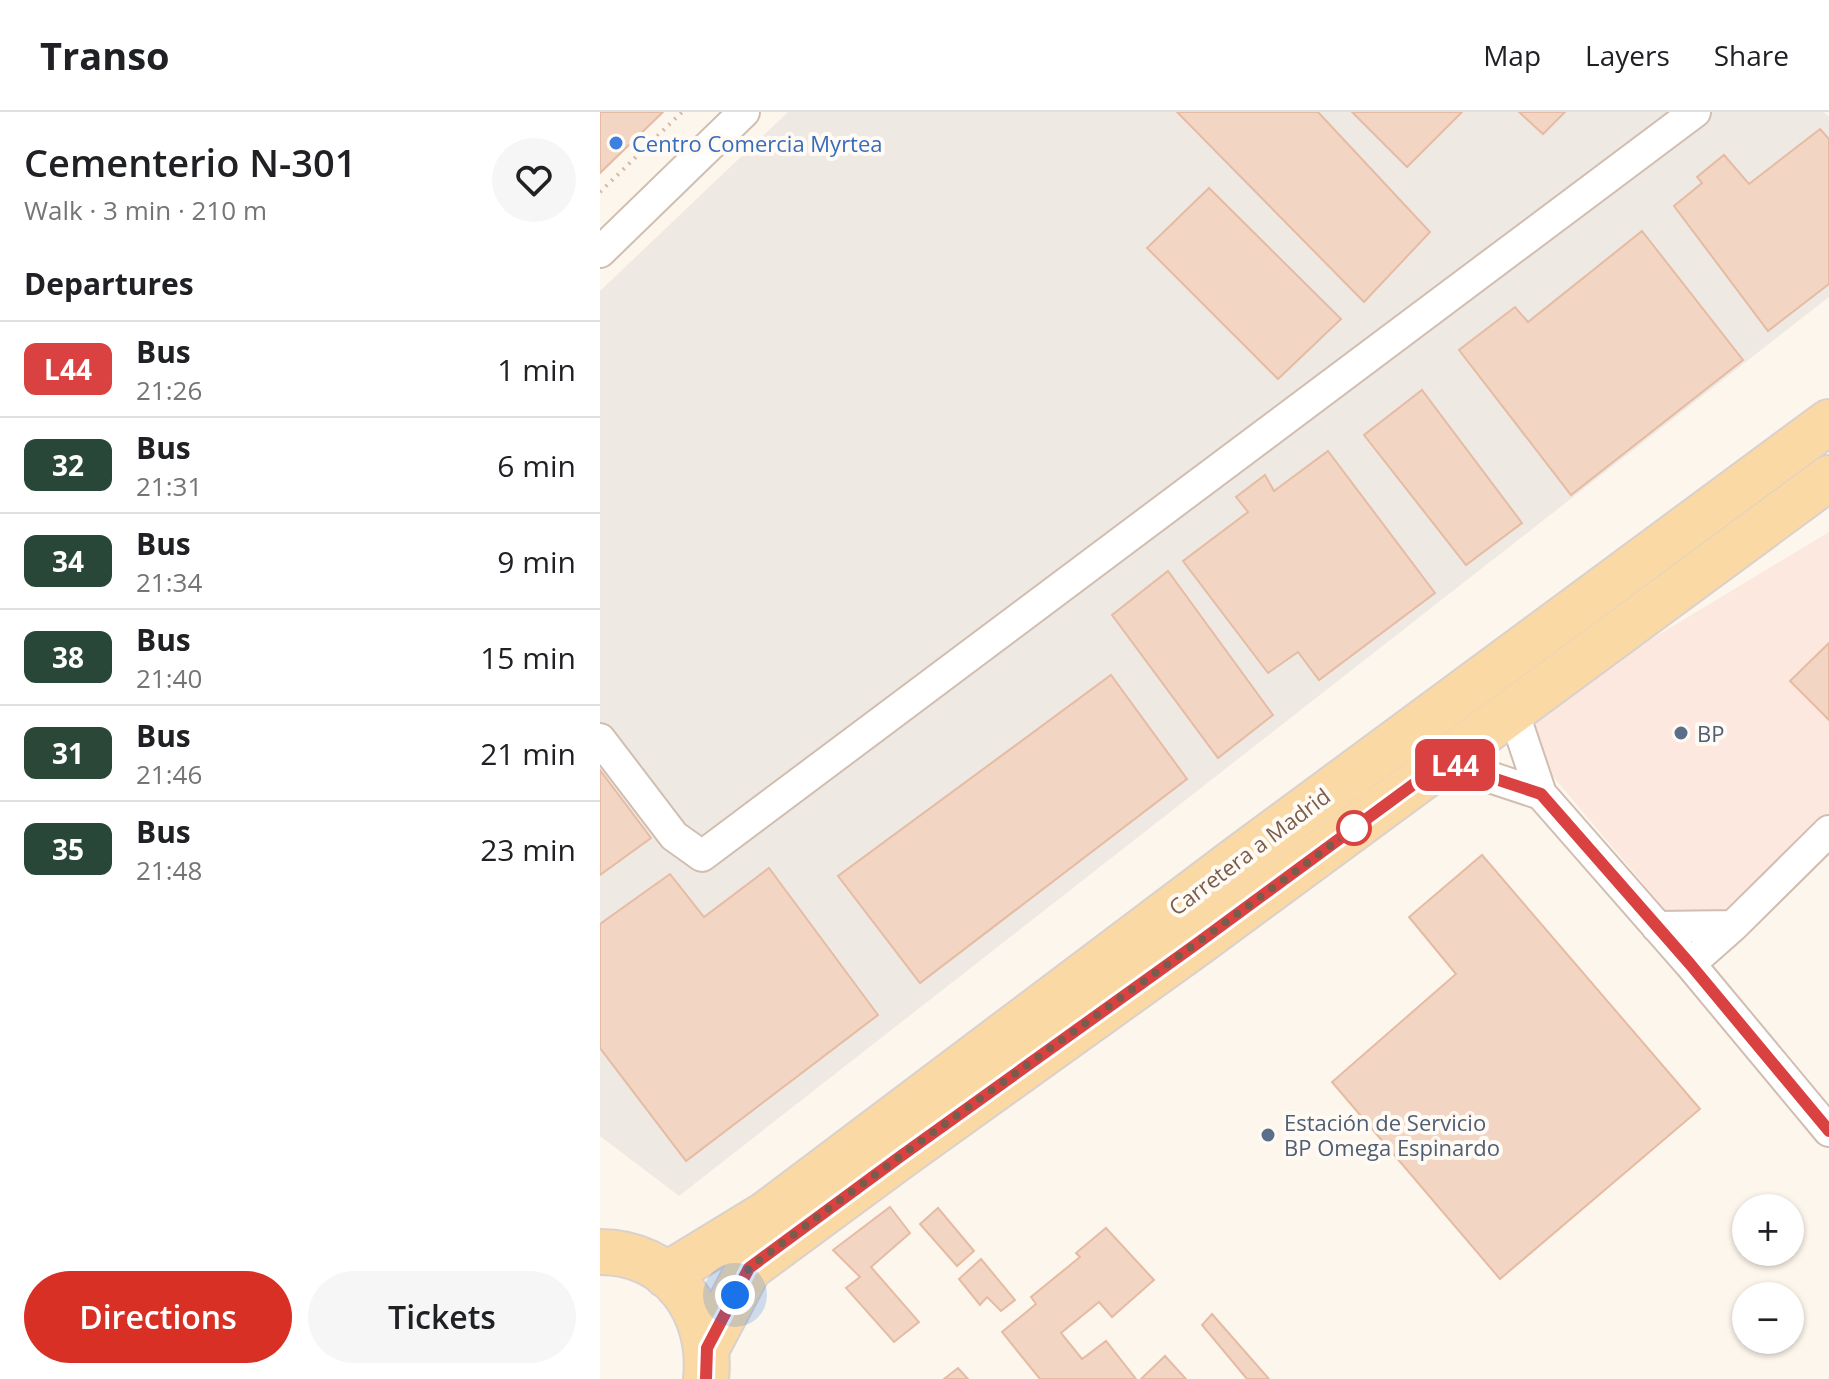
<!DOCTYPE html>
<html lang="en">
<head>
<meta charset="utf-8">
<style>
  body { margin:0; font-family:"Open Sans",sans-serif; background:#f6f6f6; color:#202124; height:100vh; display:flex; flex-direction:column; font-size:30px; white-space:nowrap }
  * { box-sizing:border-box; margin:0 }
  p { font-size:26px; color:#757577 }
  .icon { flex:none; width:44px; height:44px; fill:none; stroke:currentColor; stroke-width:2; stroke-linecap:round; stroke-linejoin:round }
  .map { position:relative; flex:1; overflow:hidden }
  .drawer { display:flex; flex-direction:column; background:#fff; width:600px }
  .drawer>* { flex:none }
  .badge { padding:0 16px; border-radius:12px; font-size:28px; line-height:52px }
  .controls { position:absolute; left:1132px; top:1082px; display:grid; gap:16px }
  .controls a { display:grid; place-items:center; width:72px; height:72px; border-radius:50%; background:#fff; box-shadow:0 2px 6px #0004; font-size:40px }
  .you { position:absolute; width:40px; height:40px; margin:-20px; border:6px solid #fff; border-radius:50%; background:#1a73e8; box-shadow:0 0 0 12px #1a73e833 }
  .map>.badge { position:absolute; translate:-50% -50%; box-shadow:0 0 0 4px #fff }
  h2 { padding:0 24px; font-size:30px; line-height:72px }
  .round { display:grid; place-items:center; flex:none; width:84px; height:84px; border-radius:42px; background:#f6f6f6 }
  .head { display:flex; align-items:center; justify-content:space-between; height:136px; padding:0 24px }
  h1 { font-size:38px; font-weight:600; line-height:60px }
  .primary-button { display:flex; gap:16px; margin-top:auto; padding:16px 24px }
  .primary-button a { flex:1; height:92px; border-radius:48px; background:#d93025; color:#fff; font-size:32px; font-weight:600; line-height:92px; text-align:center }
  .primary-button a+a { background:#f6f6f6; color:#202124 }
  ul { padding:0; list-style:none }
  li { display:flex; align-items:center; gap:24px; height:96px; padding:0 24px; border-top:2px solid #e0e0e0 }
  li div { flex:1 }
  li b { display:block; font-size:30px }
  li em { font-style:normal }
  li .badge { min-width:88px; font-weight:700; text-align:center }
  header { display:flex; align-items:center; gap:48px; box-sizing:border-box; height:112px; padding:0 40px; background:#fff; border-bottom:2px solid #e0e0e0 }
  header strong { font-size:38px }
  nav { display:flex; gap:44px; margin-inline-start:auto; font-size:28px }
  main { display:flex; flex:1; min-height:0 }
  .map>svg:first-child { display:block }
</style>
</head>
<body>
<header>
<strong>Transo</strong>
<nav><a>Map</a><a>Layers</a><a>Share</a></nav>
</header>
<main>
<section class="drawer">
<div class="head"><div><h1>Cementerio N-301</h1><p>Walk · 3 min · 210 m</p></div><a class="round"><svg class="icon" aria-label="heart" viewBox="0 0 24 24"><path d="M12 20l-8-8c-3-5 5-10 8-4 3-6 11-1 8 4z"/></svg></a></div>
<h2>Departures</h2>
<ul>
<li><span class="badge" style="background:#da4241;color:#fff">L44</span><div><b>Bus</b><p>21:26</p></div><em>1 min</em></li>
<li><span class="badge" style="background:#294738;color:#fff">32</span><div><b>Bus</b><p>21:31</p></div><em>6 min</em></li>
<li><span class="badge" style="background:#284738;color:#fff">34</span><div><b>Bus</b><p>21:34</p></div><em>9 min</em></li>
<li><span class="badge" style="background:#294738;color:#fff">38</span><div><b>Bus</b><p>21:40</p></div><em>15 min</em></li>
<li><span class="badge" style="background:#2a4738;color:#fff">31</span><div><b>Bus</b><p>21:46</p></div><em>21 min</em></li>
<li><span class="badge" style="background:#294738;color:#fff">35</span><div><b>Bus</b><p>21:48</p></div><em>23 min</em></li>
</ul>
<div class="primary-button"><a>Directions</a><a>Tickets</a></div>
</section>
<div class="map">
<svg width="1229" height="1267" viewBox="0 0 1229 1267">
  <rect width="100%" height="100%" fill="#fdf6ec"/>
  <path fill="#fde8e0" d="M 1229,420 L 1229,705 L 1128,806 L 1099,811 L 1067,800 L 934,642 L 932,599 Z"/>
  <path fill="#efe9e4" d="M 188,0 L 1224,0 L 1229,5 L 1229,185 L 79,1084 L 0,1024 L 0,179 Z"/>
  <path fill="#f3d5c3" stroke="#e6bba3" stroke-width="2" d="M 0,0 L 63,0 L 0,61 Z
    M 577,0 L 718,0 L 830,120 L 764,190 Z
    M 752,0 L 862,0 L 807,55 Z
    M 919,0 L 965,0 L 943,22 Z
    M 1220,17 L 1229,27 L 1229,172 L 1168,219 L 1074,94 L 1102,71 L 1097,65 L 1124,43 L 1149,72 Z
    M 609,76 L 741,207 L 678,267 L 547,136 Z
    M 1042,119 L 1143,248 L 971,383 L 859,238 L 915,195 L 928,210 Z
    M 822,278 L 922,411 L 866,453 L 764,323 Z
    M 728,339 L 835,481 L 719,568 L 698,540 L 668,561 L 583,449 L 648,400 L 636,385 L 665,363 L 674,379 Z
    M 568,459 L 673,603 L 618,646 L 512,503 Z
    M 1229,531 L 1229,608 L 1190,569 Z
    M 511,563 L 587,667 L 320,871 L 238,764 Z
    M 0,658 L 51,726 L 0,763 Z
    M 882,743 L 1100,997 L 900,1167 L 732,970 L 856,862 L 809,805 Z
    M 169,756 L 278,903 L 86,1049 L 0,936 L 0,812 L 70,762 L 104,805 Z
    M 290,1095 L 310,1121 L 271,1155 L 319,1210 L 294,1230 L 246,1176 L 260,1165 L 233,1138 Z
    M 338,1096 L 374,1139 L 357,1154 L 320,1112 Z
    M 506,1116 L 554,1168 L 512,1205 L 499,1190 L 461,1221 L 482,1247 L 506,1229 L 536,1267 L 440,1267 L 402,1220 L 436,1192 L 431,1185 L 480,1145 L 476,1141 Z
    M 381,1147 L 415,1188 L 401,1199 L 387,1185 L 380,1193 L 359,1167 Z
    M 612,1202 L 669,1267 L 647,1267 L 602,1213 Z
    M 565,1244 L 586,1267 L 541,1267 Z
    M 358,1256 L 368,1267 L 344,1267 Z"/>
  <g fill="none" stroke-linecap="round" stroke-linejoin="round">
    <g stroke="#d1beb0" stroke-width="34">
      <path id="minor" d="M 0,140 L 144,0
        M 913,599 L 941,682 L 1090,852 L 1229,1019
        M 0,627 L 74,724 L 102,744 L 1095,0
        M 844,650 L 941,682
        M 1057,815 L 1133,814
        M 1090,852 L 1133,814 L 1229,719"/>
    </g>
    <g stroke="#dad1cd" stroke-width="48">
      <path id="primary" d="M 0,1140 C 71,1140 113,1200 106,1267
        M 66,1163 L 166,1102 L 636,748 L 1229,310
        M 107,1236 L 149,1156 L 301,1044 L 595,833 L 1229,366"/>
    </g>
    <path stroke="#d9b8a5" stroke-width="4" stroke-dasharray="2 6" stroke-linecap="butt" d="M 0,80 L 82,0"/>
    <use href="#minor" stroke="#fff" stroke-width="30"/>
    <use href="#primary" stroke="#fbd9a5" stroke-width="44"/>
  </g>
  <g fill="none" stroke-linecap="round" stroke-linejoin="round">
    <g stroke="#fff" stroke-width="18">
      <path id="line" d="M 106,1267 L 107,1236 L 149,1156 L 301,1044 L 595,833 L 844,650 L 941,682 L 1090,852 L 1229,1019"/>
    </g>
    <use href="#line" stroke="#da4241" stroke-width="12"/>
    <path stroke="#7a5c4d" stroke-width="8" stroke-dasharray="0 14.4" d="M 135,1183 L 149,1156 C 348,1006 554,865 754,716"/>
  </g>
  <circle fill="#3f7fe0" stroke="#fffaf3" stroke-width="3" cx="16" cy="31" r="8"/>
  <g fill="#5c6f8a" stroke="#fffaf3" stroke-width="3">
    <circle cx="1081" cy="621" r="8"/>
    <circle cx="668" cy="1023" r="8"/>
  </g>
  <circle fill="#fff" stroke="#da4241" stroke-width="4" cx="754" cy="716" r="16"/>
  <g text-anchor="middle" dominant-baseline="central" stroke-width="8" stroke-linejoin="round" paint-order="stroke">
    <g font-size="22" fill="#366cbe" stroke="#fffaf3" text-anchor="start">
      <text x="32" y="31">Centro Comercia Myrtea</text>
    </g>
    <g font-size="22" fill="#4e5e75" stroke="#fffaf3" text-anchor="start">
      <text x="1097" y="621">BP</text>
      <text x="684" y="1010">Estación de Servicio<tspan x="684" dy="25">BP Omega Espinardo</tspan></text>
    </g>
    <g font-size="22" fill="#7a5c4d" stroke="#fffaf3">
      <text transform="translate(649 739) rotate(-37)">Carretera a Madrid</text>
    </g>
  </g>
</svg>
<div class="controls">
<a>+</a>
<a>−</a>
</div>
<div class="you" style="left:135px;top:1183px"></div>
<b class="badge" style="left:855px;top:653px;background:#da4241;color:#fff">L44</b>
</div>
</main>
</body>
</html>
